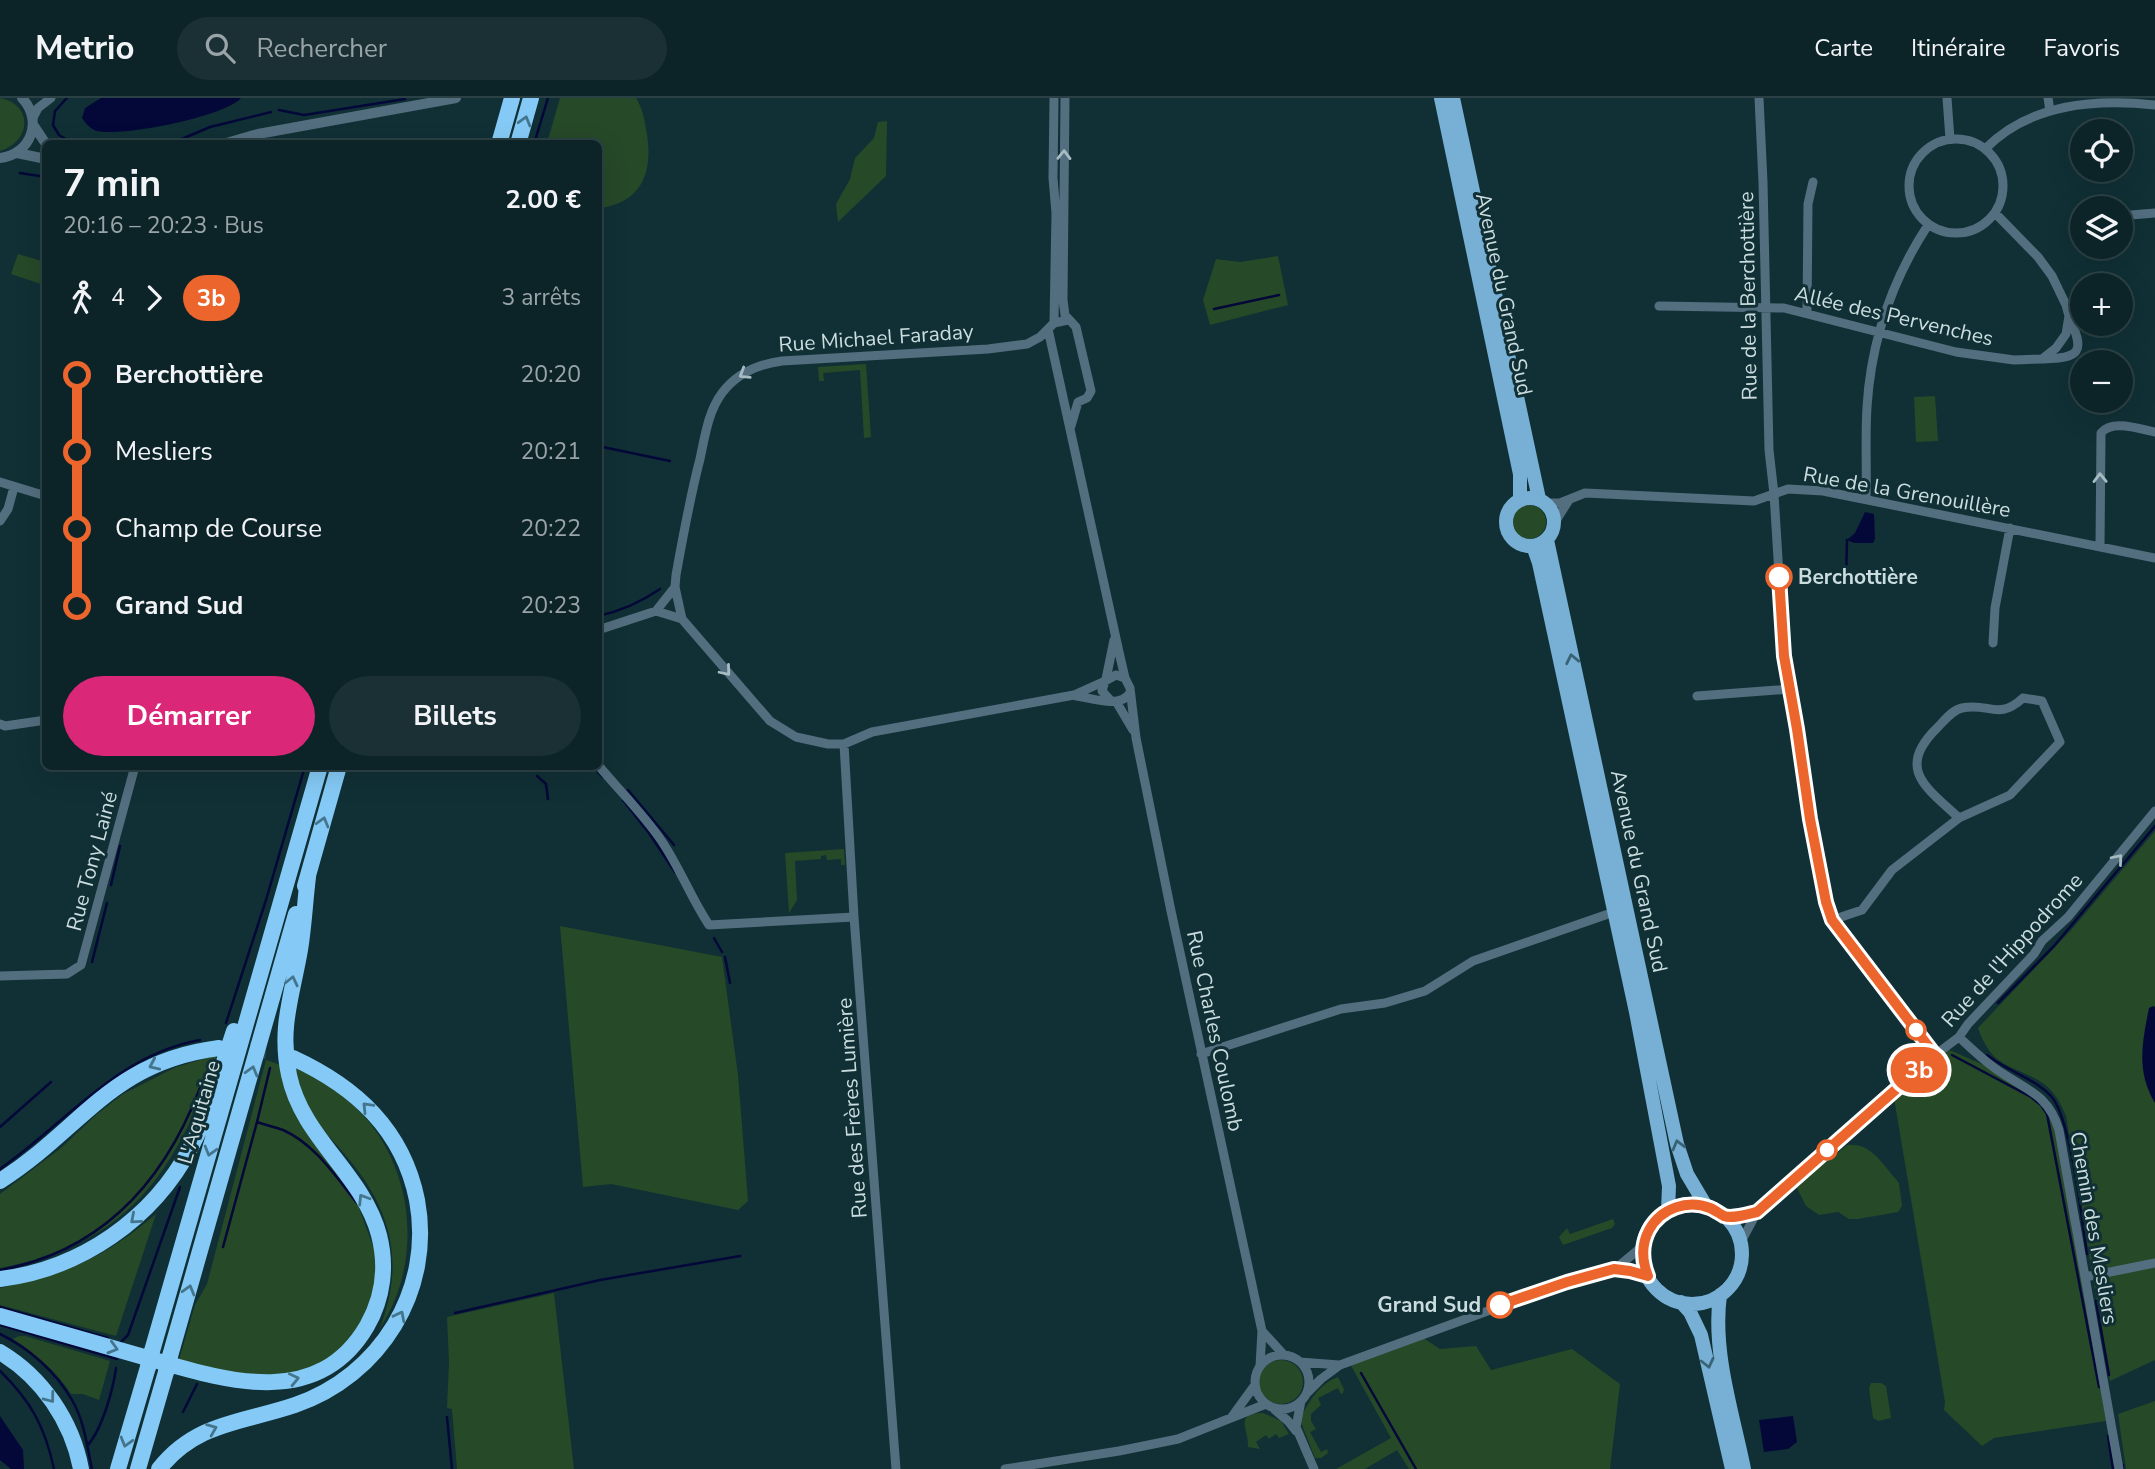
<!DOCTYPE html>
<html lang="fr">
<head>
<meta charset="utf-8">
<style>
  body { margin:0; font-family:"Nunito Sans",sans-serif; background:#1a3034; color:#f1f3f6; height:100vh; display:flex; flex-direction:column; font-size:26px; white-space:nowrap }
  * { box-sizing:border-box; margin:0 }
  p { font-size:23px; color:#9aa4a8 }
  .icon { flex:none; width:38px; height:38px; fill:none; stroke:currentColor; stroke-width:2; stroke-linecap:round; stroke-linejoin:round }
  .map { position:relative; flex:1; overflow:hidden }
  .panel { position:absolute; left:42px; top:42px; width:560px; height:630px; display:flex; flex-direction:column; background:#0c2428; border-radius:10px; box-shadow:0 7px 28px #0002,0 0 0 2px #2c4145 }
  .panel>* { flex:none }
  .badge { padding:0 14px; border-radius:23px; font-size:24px; line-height:46px }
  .controls { position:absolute; left:2070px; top:21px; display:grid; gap:14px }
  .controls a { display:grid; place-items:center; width:63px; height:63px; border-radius:50%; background:#0c2428; box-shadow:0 7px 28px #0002,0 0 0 2px #2c4145; font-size:35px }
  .map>.badge { position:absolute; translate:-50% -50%; box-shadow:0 0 0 4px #fff }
  .legs { display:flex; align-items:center; gap:10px; height:77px; padding:0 21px; font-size:23px }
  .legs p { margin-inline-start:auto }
  .head { display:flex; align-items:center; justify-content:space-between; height:119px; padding:0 21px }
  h1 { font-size:38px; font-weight:700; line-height:52px }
  .button { display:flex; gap:14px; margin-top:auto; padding:14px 21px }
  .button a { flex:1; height:80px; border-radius:42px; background:#db2777; color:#fff; font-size:28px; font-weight:700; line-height:80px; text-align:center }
  .button a+a { background:#1a3034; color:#f1f3f6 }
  ul { padding:0 21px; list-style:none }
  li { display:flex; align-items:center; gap:24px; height:77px; font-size:26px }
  li i { display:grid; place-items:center; width:10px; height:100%; margin:0 9px; background:currentColor }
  li i::after { content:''; width:18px; height:18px; margin:-9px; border:5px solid; border-radius:50%; background:#0c2428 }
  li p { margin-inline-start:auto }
  li:first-child i { background:linear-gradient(#0000 50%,currentColor 0) }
  li:last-child i { background:linear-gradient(currentColor 50%,#0000 0) }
  header { display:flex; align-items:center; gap:42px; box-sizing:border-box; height:98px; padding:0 35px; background:#0c2428; border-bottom:2px solid #2c4145 }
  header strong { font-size:33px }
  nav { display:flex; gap:38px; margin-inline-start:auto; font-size:24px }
  .search { width:490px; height:63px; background:#1a3034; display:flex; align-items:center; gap:18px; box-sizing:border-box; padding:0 24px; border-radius:38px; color:#9aa4a8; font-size:26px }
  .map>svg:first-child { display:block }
</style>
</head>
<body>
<header>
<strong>Metrio</strong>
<div class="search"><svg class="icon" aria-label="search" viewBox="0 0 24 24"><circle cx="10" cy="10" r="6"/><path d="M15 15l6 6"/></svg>Rechercher</div>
<nav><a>Carte</a><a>Itinéraire</a><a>Favoris</a></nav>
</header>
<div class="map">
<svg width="2155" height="1371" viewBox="0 0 2155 1371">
  <rect width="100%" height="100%" fill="#103035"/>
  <path fill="#264928" d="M 0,0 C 33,6 32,43 0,53 Z
    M 560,0 L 636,0 C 643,11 645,24 647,37 C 653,75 641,105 599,110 L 598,46 L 547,45 Z
    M 887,23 L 886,78 L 838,124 L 836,106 L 850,81 L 855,60 L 874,40 L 878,24 Z
    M 18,156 L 45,164 L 44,187 L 11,176 Z
    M 1278,158 L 1288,207 L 1210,227 L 1203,202 L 1216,161 L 1240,164 Z
    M 866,266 L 871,339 L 864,340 L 860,272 L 823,275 L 824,283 L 819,283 L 818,269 Z
    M 1935,298 L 1938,343 L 1916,344 L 1914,299 Z
    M1512 424a17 17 0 1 1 34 0a17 17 0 1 1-34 0Z
    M 2155,733 L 2155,1262 L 2110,1283 L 2066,1018 C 2061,1006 2055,994 2044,986 C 2013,965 1993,973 1978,930 L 2072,831 Z
    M 844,751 L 845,767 L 841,767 L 841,761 L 827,762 L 826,757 L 821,758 L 821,761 L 795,763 L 797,802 L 789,815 L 785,755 Z
    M 560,828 L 722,859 L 738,977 L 748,1103 L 738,1112 L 611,1086 L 583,1089 Z
    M 1945,950 L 2002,975 L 2054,1017 L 2106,1323 L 1994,1340 L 1982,1348 L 1944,1312 L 1945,1304 L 1893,994 Z
    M 217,957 C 175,1075 130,1145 0,1170 L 0,1096 L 61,1050 L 97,1016 L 123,996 L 176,969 Z
    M 266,962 L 281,967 L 362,1105 L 359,1110 L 373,1148 L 378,1149 L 380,1162 L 367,1221 L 327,1264 L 275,1282 L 178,1265 L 195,1207 L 207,1186 Z
    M 294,969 C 319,981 345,996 364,1018 C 416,1077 422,1167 379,1232 C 404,1170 394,1117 352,1065 C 337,1046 317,1028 306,1005 C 301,994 298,981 294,969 Z
    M 1847,1047 C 1870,1044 1881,1064 1895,1080 L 1899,1085 L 1902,1108 L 1898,1114 L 1858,1121 L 1849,1121 L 1838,1114 L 1819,1117 L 1806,1108 L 1796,1088 Z
    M 156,1116 L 116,1238 L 0,1207 L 0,1190 C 69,1174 101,1162 156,1116 Z
    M 1613,1121 L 1615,1126 L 1612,1130 L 1563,1147 L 1559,1139 L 1567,1130 L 1570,1136 Z
    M 554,1195 L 574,1371 L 457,1371 L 452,1311 L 447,1310 L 449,1264 L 447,1219 Z
    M 1419,1237 L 1440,1251 L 1476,1248 L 1491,1272 L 1572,1251 L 1620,1286 L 1610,1371 L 1409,1371 L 1397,1352 L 1365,1371 L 1336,1371 L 1391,1340 L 1349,1264 Z
    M 19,1238 L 25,1238 L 110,1263 L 99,1302 L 83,1296 L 71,1296 C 56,1272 35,1256 11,1242 Z
    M1259 1284a22 22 0 1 1 44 0a22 22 0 1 1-44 0Z
    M 1338,1279 L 1344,1291 L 1343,1295 L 1341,1296 L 1338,1290 L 1318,1300 L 1321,1307 L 1311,1316 L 1311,1323 L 1316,1331 L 1310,1334 L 1321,1354 L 1327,1351 L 1328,1355 L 1321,1360 L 1315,1360 L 1300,1322 C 1308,1304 1319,1286 1338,1279 Z
    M 1871,1285 L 1881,1285 L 1886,1288 L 1891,1320 L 1878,1323 L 1873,1320 L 1869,1290 Z
    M 2155,1303 L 2155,1371 L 2126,1371 L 2118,1316 Z
    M 1263,1315 L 1281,1323 L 1289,1336 L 1279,1340 L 1276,1336 L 1269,1341 L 1266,1337 L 1256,1344 L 1260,1351 L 1248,1349 C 1249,1331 1233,1316 1263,1315 Z"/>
  <path fill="#040839" d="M 101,0 L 241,0 C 227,18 116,41 94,32 C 89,29 85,25 82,20 L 85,10 Z
    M 1865,414 L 1874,416 L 1875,441 L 1873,445 L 1854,445 L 1847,442 L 1855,435 Z
    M 2153,908 L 2155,909 L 2155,1005 C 2136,973 2142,945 2149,910 Z
    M 0,1318 L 23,1352 L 24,1371 L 11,1371 L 0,1362 Z
    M 1793,1318 L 1797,1344 L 1788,1351 L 1764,1354 L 1759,1322 Z"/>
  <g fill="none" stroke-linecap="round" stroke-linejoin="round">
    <path stroke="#040839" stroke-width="2.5" d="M 67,0 L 55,13 L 53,27 L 59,37 L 74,46
      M 279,12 L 304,17 L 405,1
      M 170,46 L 210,29 L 271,14
      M 483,46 L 484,43
      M 534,46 L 548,0
      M 20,75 L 46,79
      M 1214,211 L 1279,197
      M 598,348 L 670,363
      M 1846,483 L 1847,442
      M 598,518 C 622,513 641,504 660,491
      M 598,674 L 603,679
      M 537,678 L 546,686 L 548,701
      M 628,692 L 674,747
      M 623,702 L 649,735 L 675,774
      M 111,787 L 120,748
      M 714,840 L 722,854
      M 725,859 L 730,885
      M 92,864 L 107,805
      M 1998,905 L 2054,848 L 2155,728
      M 226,925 L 266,802 L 305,668
      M 1952,957 L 2031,999 L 2041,1007 L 2047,1016 L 2099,1289
      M 1987,957 C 2007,973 2034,980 2051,998 C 2071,1020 2082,1123 2087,1156
      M 257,1024 L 270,970
      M 0,1029 L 51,984
      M 0,1071 C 66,1025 117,957 200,942
      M 223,1149 L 257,1024 C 265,1027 275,1029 283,1032 C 315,1046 336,1079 357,1105
      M 0,1172 C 103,1153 164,1084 200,990
      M 2096,1203 L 2109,1277
      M 0,1209 L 108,1240
      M 455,1215 L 600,1182 L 740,1158
      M 0,1227 L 117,1261
      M 0,1236 C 29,1250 56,1274 72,1302 C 84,1322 87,1348 92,1371
      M 121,1244 L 128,1237 L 180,1089
      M 0,1273 C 31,1303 45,1329 54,1371
      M 1361,1275 L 1416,1371
      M 183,1314 L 197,1286
      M 447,1319 L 452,1371
      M 2108,1338 L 2113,1371
      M 87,1348 C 102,1332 113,1292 116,1270
      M 2123,1367 L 2123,1371"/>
    <path stroke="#2c4a4e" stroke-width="16" stroke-dasharray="16 8" stroke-linecap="butt" d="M 226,950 L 269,953"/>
    <path stroke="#536e7f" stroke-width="9" d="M 1054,0 L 1053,80 L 1056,115 L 1054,225
      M 1065,0 L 1063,202 L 1065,217 L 1076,229 L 1091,293 L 1087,300 L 1078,304 L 1071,328
      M 1759,0 L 1763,84 L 1769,352 L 1774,396 L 1784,558 L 1810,721 L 1826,804 L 1832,822 L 1935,957
      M 1947,0 L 1950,41
      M 2048,0 L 2050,13
      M 33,20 L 38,10 L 51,0
      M1909 88a47 47 0 1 1 94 0a47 47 0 1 1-94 0Z
      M 1985,51 C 2030,5 2095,1 2155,7
      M 2131,117 L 2155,115
      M 1659,208 L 1784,210 L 1956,254 L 2014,262 L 2042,261 L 2056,250 L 2066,236 L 2069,218 L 2066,207 L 2052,178 L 2038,159 L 1995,115
      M 1807,215 L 1808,106 L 1813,84
      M 1068,222 L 1054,225 L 1040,239 L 1027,246 L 988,251 L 782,263 C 759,266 737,275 722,295 C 708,314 705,338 700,361 C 690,399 683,438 676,477 L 675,489 L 682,521 L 770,623 L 796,639 L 828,646 L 844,646 L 872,634 L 1074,597 L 1105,583
      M 1048,231 L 1119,554 L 1125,580 L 1130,590 L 1136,640 L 1171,813 L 1262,1233 L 1260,1268
      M 2044,261 C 2080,260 2085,254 2070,221
      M 0,384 L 46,398
      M 1866,401 C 1867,370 1865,340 1867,309 C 1871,244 1892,182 1928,127
      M 1546,405 L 1560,405 L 1585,395 L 1754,403 L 1788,391 L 1823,393 L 2155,460
      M 0,423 L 8,411 L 14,389
      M 1555,424 L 1569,402
      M 2100,449 L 2101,335 C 2112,321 2139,331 2155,334
      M 656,513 L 682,521
      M 598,532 L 656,513 L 675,489
      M 1993,545 L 1995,510 L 2010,430
      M 1106,581 L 1114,542
      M 1076,598 C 1092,600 1120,611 1130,595
      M 1697,598 L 1790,591
      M 1111,603 L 1102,593 L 1105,583 L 1116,577 L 1125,580
      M 1117,605 L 1133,632
      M 0,626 L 5,628 L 46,622
      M 844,646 L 854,819 L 896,1371
      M 598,667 C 619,692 643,716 661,742 C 680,770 691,800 709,827 L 854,819
      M 1832,822 L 1862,812 L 1892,772 L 1959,720 L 2010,697 L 2060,644 L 2042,603 L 2023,600 C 1998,623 1989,604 1962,610 C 1952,612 1944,623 1937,630 C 1895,671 1927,690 1959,720
      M 0,878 L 67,876 L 81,867 L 135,668
      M 1959,939 C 1973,952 1986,965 2002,975 C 2029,993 2049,998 2059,1032 L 2119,1371
      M 1201,956 L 1341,911 L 1385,905 L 1425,893 L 1473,863 L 1614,814
      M 1725,1118 L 1757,1114
      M 1741,1144 L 1757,1114 L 1935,957 L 1959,939 L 1968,926 L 2034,856 L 2042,843 L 2068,819 L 2155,713
      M 1614,1172 L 1644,1147
      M 2085,1179 L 2155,1165
      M 1262,1233 L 1284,1257
      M1255 1284a27 27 0 1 1 54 0a27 27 0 1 1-54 0Z
      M 1300,1264 L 1339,1267
      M 1306,1296 L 1321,1281 L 1340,1267 L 1567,1184 L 1614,1172 L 1630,1173 L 1648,1178
      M 1301,1303 L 1296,1329 L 1314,1371
      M 1274,1311 L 1288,1323 L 1296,1333
      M 1231,1320 L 1255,1287
      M 1005,1371 L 1119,1353 L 1178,1341 L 1266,1306"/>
    <path stroke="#536e7f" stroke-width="10" d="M 34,28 L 46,46
      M 223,46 L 258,36 L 456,0
      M 17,55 L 46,61
      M 0,60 C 30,57 44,23 22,0"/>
    <path stroke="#77b0d4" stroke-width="14" d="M 1441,0 L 1520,376 L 1520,401
      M 1453,0 L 1539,401
      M1506 424a24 24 0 1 1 48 0a24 24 0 1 1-48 0Z
      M 1547,442 L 1677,1046 L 1687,1076 L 1706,1108
      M 1533,448 L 1539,465 L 1636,914 L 1669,1088 L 1668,1113
      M1642 1156a50 50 0 1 1 100 0a50 50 0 1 1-100 0Z
      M 1720,1197 C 1712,1254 1733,1316 1744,1371
      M 1681,1204 L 1690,1214 L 1701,1237 L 1732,1371"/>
    <path stroke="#85caf6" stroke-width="16" d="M 499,46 L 512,0
      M 518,46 L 531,0
      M 305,788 L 339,668
      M 0,1083 C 83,1030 110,964 219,950
      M 0,1181 C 81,1171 153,1121 191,1049 C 210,1013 221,972 234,933
      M 0,1218 C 46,1231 92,1244 137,1257 C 215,1279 315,1317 367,1228 C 383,1200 387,1168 379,1137 C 363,1076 302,1040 289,977 C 279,930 292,898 300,852 C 304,828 305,803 308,779
      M 152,1253 L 320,668
      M 0,1254 C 42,1279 72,1323 81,1371
      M 170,1258 L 296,816
      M 118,1371 L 148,1269
      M 138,1371 L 166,1274
      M 159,1371 C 196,1324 242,1325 295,1307 C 380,1278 434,1192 417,1102 C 403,1032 356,989 293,960"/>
    <path stroke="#85caf6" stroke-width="16" d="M 148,1269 L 152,1253
      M 166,1274 L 170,1258"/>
  </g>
  <defs><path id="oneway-chevron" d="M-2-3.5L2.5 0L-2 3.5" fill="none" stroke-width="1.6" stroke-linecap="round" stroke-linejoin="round" transform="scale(1.75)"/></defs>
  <g stroke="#45758c">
    <use href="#oneway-chevron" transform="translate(525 23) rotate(-74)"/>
    <use href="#oneway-chevron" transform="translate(323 724) rotate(-74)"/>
    <use href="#oneway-chevron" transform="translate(292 883) rotate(-77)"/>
    <use href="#oneway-chevron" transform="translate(154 967) rotate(156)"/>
    <use href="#oneway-chevron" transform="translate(252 973) rotate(-74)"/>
    <use href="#oneway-chevron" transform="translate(367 1009) rotate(-134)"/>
    <use href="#oneway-chevron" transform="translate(210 1053) rotate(106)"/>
    <use href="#oneway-chevron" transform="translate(363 1101) rotate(-122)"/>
    <use href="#oneway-chevron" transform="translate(135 1121) rotate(139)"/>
    <use href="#oneway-chevron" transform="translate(189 1192) rotate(-74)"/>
    <use href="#oneway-chevron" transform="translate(400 1218) rotate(-63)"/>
    <use href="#oneway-chevron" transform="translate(113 1250) rotate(16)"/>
    <use href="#oneway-chevron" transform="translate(294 1281) rotate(-13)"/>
    <use href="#oneway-chevron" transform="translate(50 1300) rotate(53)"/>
    <use href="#oneway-chevron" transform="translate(212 1331) rotate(-22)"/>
    <use href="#oneway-chevron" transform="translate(126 1344) rotate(106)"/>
  </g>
  <g stroke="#a6bbc2">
    <use href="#oneway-chevron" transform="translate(1064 57) rotate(-89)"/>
    <use href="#oneway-chevron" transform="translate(744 276) rotate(148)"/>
    <use href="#oneway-chevron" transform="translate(2100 380) rotate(-91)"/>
    <use href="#oneway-chevron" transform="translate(726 573) rotate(50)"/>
    <use href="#oneway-chevron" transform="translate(2118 761) rotate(-50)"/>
  </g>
  <g stroke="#396375">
    <use href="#oneway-chevron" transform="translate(1572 561) rotate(-102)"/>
    <use href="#oneway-chevron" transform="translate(1678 1047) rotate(-105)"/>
    <use href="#oneway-chevron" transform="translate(1708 1265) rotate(77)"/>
  </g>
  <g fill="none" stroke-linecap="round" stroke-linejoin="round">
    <g stroke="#fff" stroke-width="16">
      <path id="line-1" d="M 1500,1207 L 1567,1184 L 1614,1171 L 1630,1173 L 1648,1178 C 1642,1163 1641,1147 1649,1132 C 1661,1110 1688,1101 1710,1110 C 1715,1112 1720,1116 1724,1118 C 1733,1121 1748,1116 1757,1114 L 1935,957 L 1832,822 L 1826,804 L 1810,721 L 1797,631 L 1784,558 L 1779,479"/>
    </g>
    <use href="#line-1" stroke="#ec652c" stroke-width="10"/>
  </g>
  <g fill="#fff" stroke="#ec652c" stroke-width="3.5">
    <circle cx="1779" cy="479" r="12"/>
    <circle cx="1916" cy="932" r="9"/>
    <circle cx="1827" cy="1052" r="9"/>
    <circle cx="1500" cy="1207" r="12"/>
  </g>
  <g text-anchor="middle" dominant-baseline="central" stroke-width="6" stroke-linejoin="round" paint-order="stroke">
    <g font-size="21" fill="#cadcde" stroke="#103035">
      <text transform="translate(1504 196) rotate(78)">Avenue du Grand Sud</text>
      <text transform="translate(1748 198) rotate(-91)">Rue de la Berchottière</text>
      <text transform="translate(1894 218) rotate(13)">Allée des Pervenches</text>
      <text transform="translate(876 240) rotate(-4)">Rue Michael Faraday</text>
      <text transform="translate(1907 394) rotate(10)">Rue de la Grenouillère</text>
      <text transform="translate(92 763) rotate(-75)">Rue Tony Lainé</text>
      <text transform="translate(1639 773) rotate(78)">Avenue du Grand Sud</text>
      <text transform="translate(2012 852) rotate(-48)">Rue de l'Hippodrome</text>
      <text transform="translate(1215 933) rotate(78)">Rue Charles Coulomb</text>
      <text transform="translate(852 1010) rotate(-94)">Rue des Frères Lumière</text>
      <text transform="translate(199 1014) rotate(-74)">L'Aquitaine</text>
      <text transform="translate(2094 1130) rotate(80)">Chemin des Mesliers</text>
    </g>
    <g font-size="21" font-weight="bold" fill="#cadcde" stroke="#103035" text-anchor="start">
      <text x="1798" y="479">Berchottière</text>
      <text x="1481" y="1207" text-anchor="end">Grand Sud</text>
    </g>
  </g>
</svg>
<div class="controls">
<a><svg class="icon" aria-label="locate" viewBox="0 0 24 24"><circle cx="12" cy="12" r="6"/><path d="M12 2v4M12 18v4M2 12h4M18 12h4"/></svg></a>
<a><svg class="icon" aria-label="layers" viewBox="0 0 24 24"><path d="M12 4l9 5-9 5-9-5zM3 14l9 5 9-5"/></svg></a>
<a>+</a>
<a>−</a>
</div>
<b class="badge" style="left:1919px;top:972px;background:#ec652c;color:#fff">3b</b>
<section class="panel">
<div class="head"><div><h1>7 min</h1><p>20:16 – 20:23 · Bus</p></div><b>2.00 €</b></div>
<div class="legs"><svg class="icon" aria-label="walk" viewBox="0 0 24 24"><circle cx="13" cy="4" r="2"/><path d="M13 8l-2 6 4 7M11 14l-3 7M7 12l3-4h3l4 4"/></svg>4<svg class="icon" aria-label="forward" viewBox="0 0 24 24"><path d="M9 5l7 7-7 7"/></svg><b class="badge" style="background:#ec652c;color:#fff">3b</b><p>3 arrêts</p></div>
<ul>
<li><i style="color:#ec652c"></i><b>Berchottière</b><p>20:20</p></li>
<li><i style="color:#ec652c"></i><span>Mesliers</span><p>20:21</p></li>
<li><i style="color:#ec652c"></i><span>Champ de Course</span><p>20:22</p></li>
<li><i style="color:#ec652c"></i><b>Grand Sud</b><p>20:23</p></li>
</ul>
<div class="button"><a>Démarrer</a><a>Billets</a></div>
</section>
</div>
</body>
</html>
